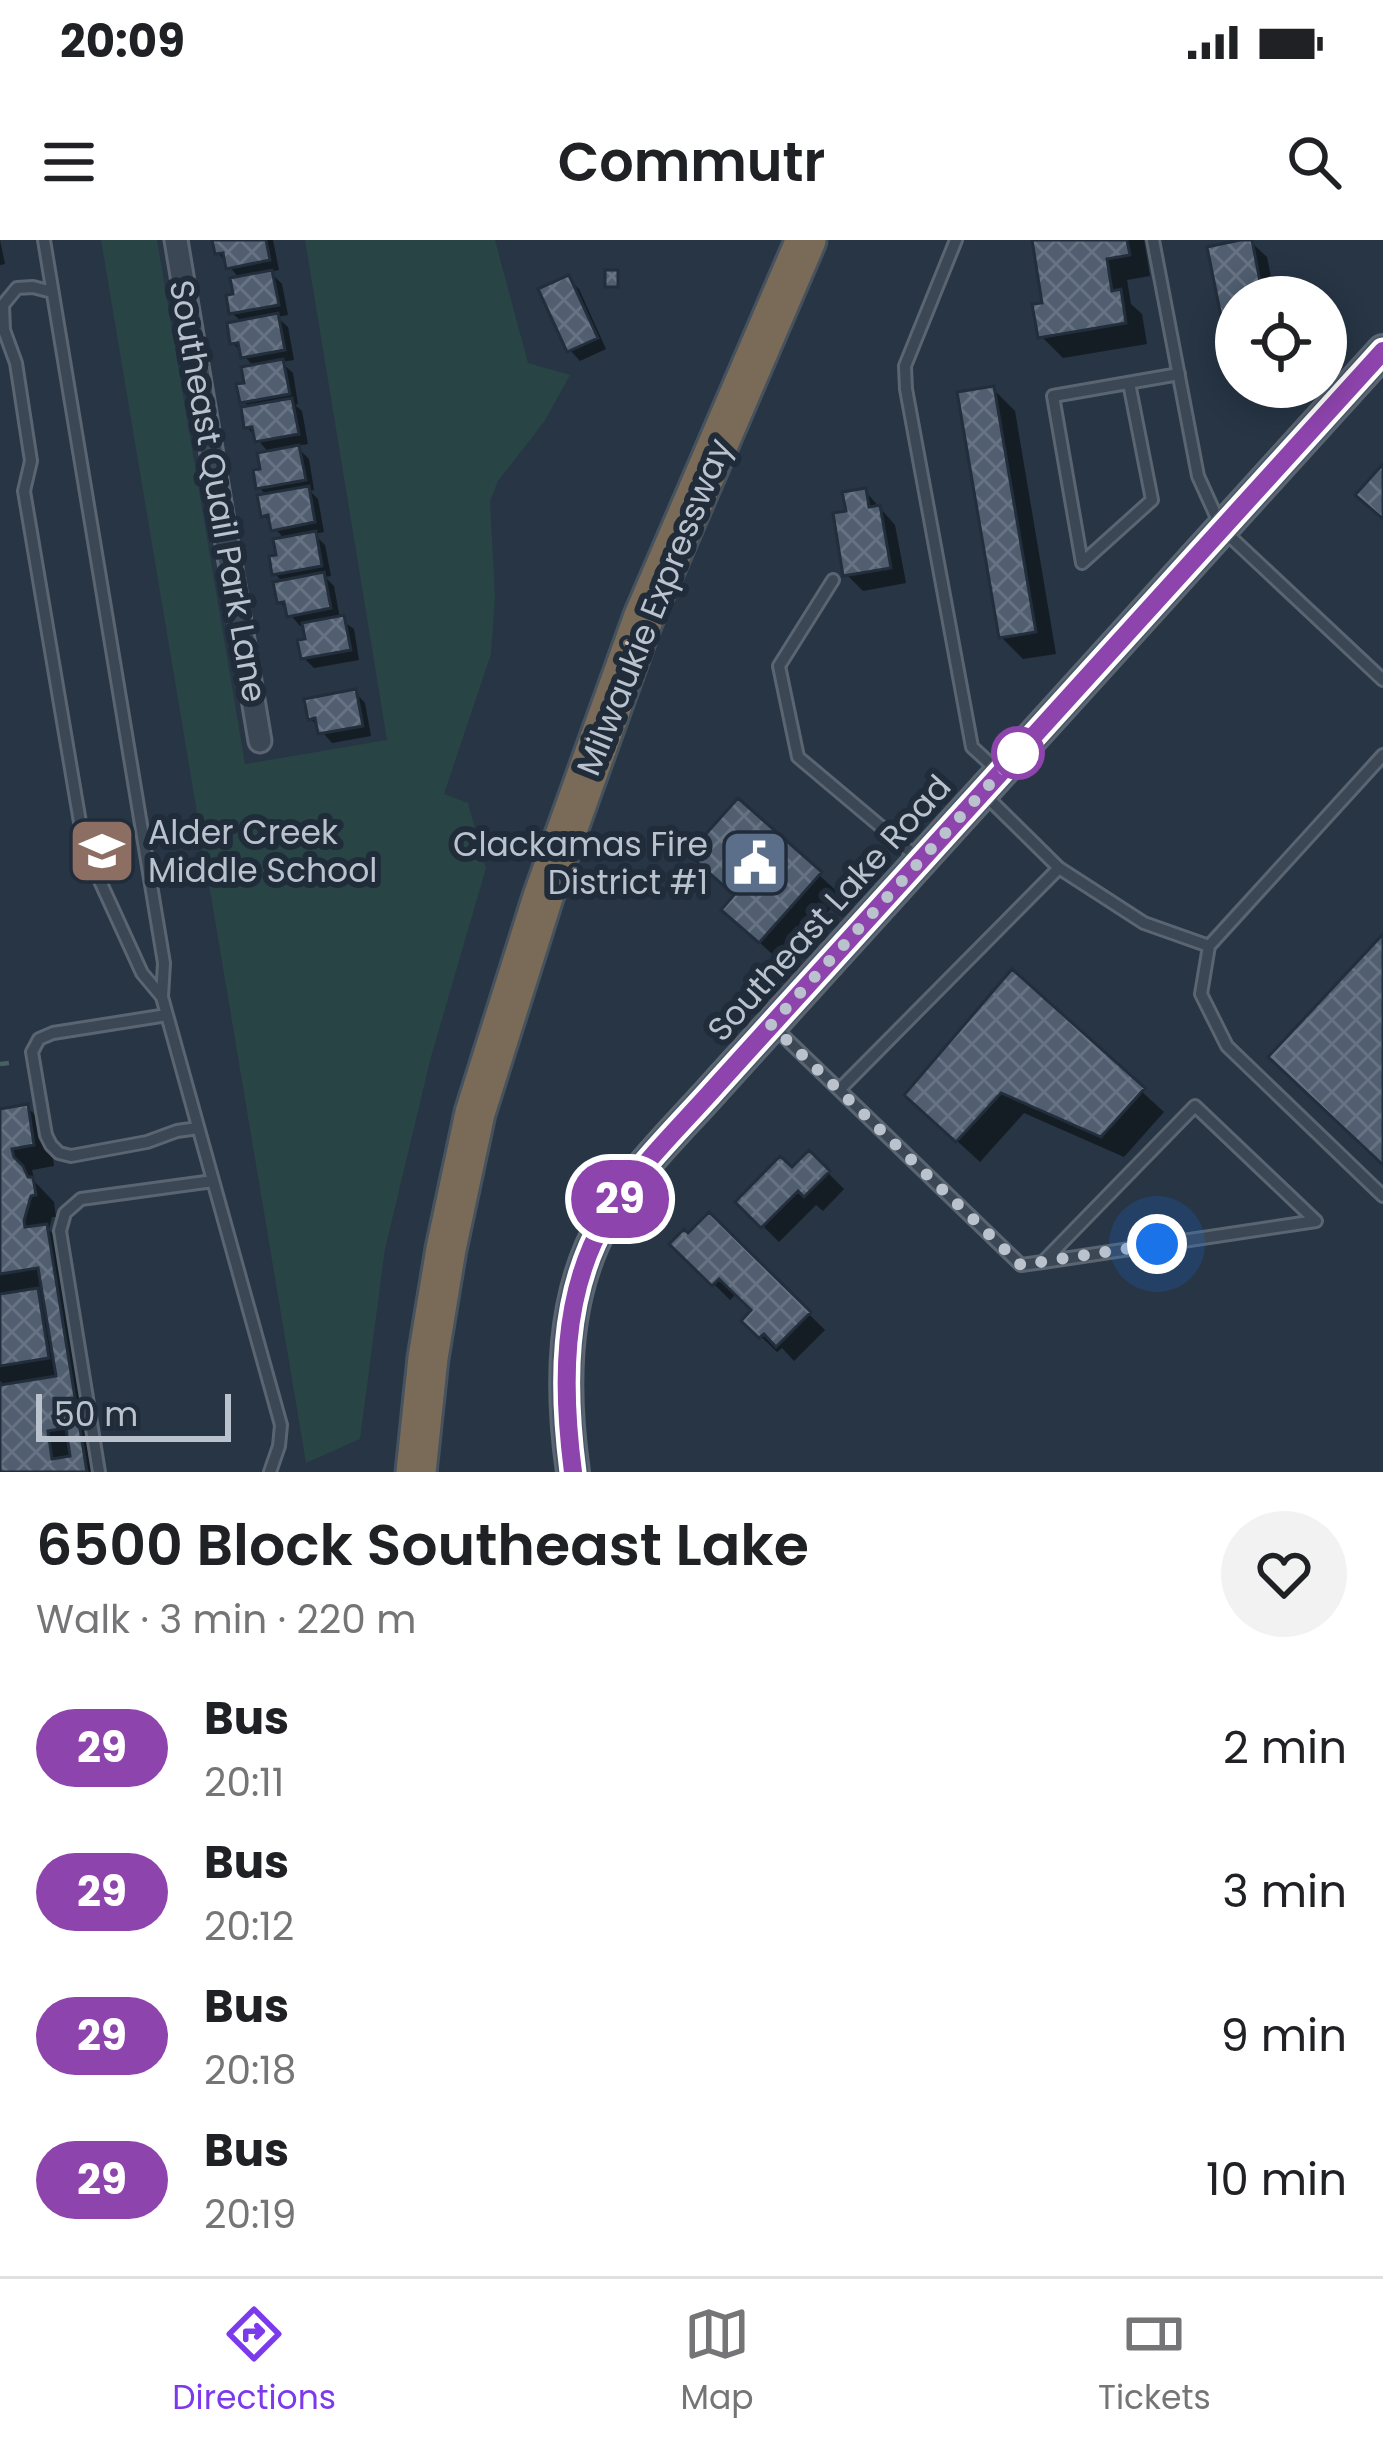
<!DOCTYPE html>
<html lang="en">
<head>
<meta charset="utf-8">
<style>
  body { margin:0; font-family:Poppins,sans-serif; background:#f2f2f2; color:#202124; height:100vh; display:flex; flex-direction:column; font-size:45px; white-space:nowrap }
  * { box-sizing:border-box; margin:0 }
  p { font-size:39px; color:#757577 }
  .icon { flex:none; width:66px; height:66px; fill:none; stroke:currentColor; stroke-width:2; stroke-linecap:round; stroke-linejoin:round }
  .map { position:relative; height:1232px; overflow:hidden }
  .drawer { display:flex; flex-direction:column; background:#fff; flex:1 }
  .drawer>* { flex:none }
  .badge { padding:0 24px; border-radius:39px; font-size:42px; line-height:78px }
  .controls { position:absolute; left:1215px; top:36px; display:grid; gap:24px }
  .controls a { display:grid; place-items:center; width:132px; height:132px; border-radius:50%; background:#fff; box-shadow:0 6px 30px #0003; font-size:60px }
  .scale { position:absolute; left:36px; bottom:30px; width:195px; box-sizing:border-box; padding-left:12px; border:6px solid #b9c2cd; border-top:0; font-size:33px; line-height:42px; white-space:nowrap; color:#b9c2cd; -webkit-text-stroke:9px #202c3a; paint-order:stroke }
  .you { position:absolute; width:60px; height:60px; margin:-30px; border:9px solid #fff; border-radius:50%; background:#1a73e8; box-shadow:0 0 0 18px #1a73e833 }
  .map>.badge { position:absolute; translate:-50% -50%; box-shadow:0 0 0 6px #fff }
  .round { display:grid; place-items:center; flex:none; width:126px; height:126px; border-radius:63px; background:#f2f2f2 }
  .overview { display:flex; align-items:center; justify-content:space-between; height:204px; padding:0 36px }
  h1 { font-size:57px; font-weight:600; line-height:90px }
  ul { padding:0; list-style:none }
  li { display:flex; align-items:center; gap:36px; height:144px; padding:0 36px }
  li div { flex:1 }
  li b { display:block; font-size:45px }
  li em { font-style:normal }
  li .badge { min-width:132px; font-weight:700; text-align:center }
  .status { display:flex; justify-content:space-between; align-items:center; height:84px; padding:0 60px; background:#fff; direction:ltr }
  .status svg { height:33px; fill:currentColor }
  header { display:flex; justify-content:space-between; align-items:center; height:156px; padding:0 36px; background:#fff; font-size:54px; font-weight:600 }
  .tabs { display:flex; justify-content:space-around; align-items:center; height:168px; border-top:3px solid #e0e0e0; background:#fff; font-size:33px; color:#757577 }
  .tabs a { display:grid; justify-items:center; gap:6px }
  .tabs .on { color:#7c3aed }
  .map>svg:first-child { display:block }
</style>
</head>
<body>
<div class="status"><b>20:09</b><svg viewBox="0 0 49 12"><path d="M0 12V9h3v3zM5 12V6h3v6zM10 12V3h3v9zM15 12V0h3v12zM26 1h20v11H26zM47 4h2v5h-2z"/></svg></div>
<header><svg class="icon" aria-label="menu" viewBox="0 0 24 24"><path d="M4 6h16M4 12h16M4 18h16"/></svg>Commutr<svg class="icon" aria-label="search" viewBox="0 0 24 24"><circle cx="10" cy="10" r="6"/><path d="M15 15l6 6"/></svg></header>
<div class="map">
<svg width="1383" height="1232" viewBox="0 0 1383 1232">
  <defs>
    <pattern id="building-cross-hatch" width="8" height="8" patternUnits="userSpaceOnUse" patternTransform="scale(3)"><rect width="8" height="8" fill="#505e70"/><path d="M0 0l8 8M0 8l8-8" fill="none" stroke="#677383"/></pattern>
  </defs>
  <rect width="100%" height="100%" fill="#273545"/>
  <path fill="#294445" d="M 101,0 L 157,0 L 245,524 L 387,500 L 305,0 L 495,0 L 528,123 L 570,135 L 544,182 L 498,241 L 490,261 L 495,357 L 491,414 L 444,554 L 468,563 L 486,628 L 431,817 L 385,1009 L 360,1199 L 306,1223 Z"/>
  <path fill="#0007" d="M 0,0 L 5,24 L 0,25 Z
    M 216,0 L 273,0 L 279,30 L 270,32 L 282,44 L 288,75 L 277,77 L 288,87 L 294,120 L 281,122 L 293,133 L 298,164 L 295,165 L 302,171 L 308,204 L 296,206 L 309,219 L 314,250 L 310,251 L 318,259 L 324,292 L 314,294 L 325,305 L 331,336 L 325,337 L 334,346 L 340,379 L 354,389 L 359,420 L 314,428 L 303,417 L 308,401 L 305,385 L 300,386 L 280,362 L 284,343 L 275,334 L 285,300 L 264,275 L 268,256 L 259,248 L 270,214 L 247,187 L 250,168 L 243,161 L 254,127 L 233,103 L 243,83 L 232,73 L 240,39 L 218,13 Z
    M 1035,0 L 1144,0 L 1150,36 L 1127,40 L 1131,64 L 1142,74 L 1147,104 L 1063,118 L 1041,96 L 1046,65 Z
    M 1250,1 L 1267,17 L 1275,57 L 1236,57 L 1236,133 L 1231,128 L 1232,114 L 1211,9 Z
    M 568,39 L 579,49 L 606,109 L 580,121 L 570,110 Z
    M 1240,147 L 1293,147 L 1295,155 L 1256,163 Z
    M 993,149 L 1015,171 L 1056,414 L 1023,419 L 1001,397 Z
    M 865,251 L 895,285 L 906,343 L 863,351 L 846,334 L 849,273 Z
    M 355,452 L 365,463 L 371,496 L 332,503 L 311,479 Z
    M 739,562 L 842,656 L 782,723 L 747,691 L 737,656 Z
    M 1012,733 L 1164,872 L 1124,917 L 1024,873 L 980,922 L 930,876 Z
    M 27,867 L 49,889 L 54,926 L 32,930 L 35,942 L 54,962 L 56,977 L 52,977 L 49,990 L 68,1009 L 104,1232 L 0,1232 L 0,1148 L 6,1147 L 0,1141 L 0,872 Z
    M 809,914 L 844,949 L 823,971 L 816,965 L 779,1002 L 739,962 L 792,931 Z
    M 709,976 L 825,1090 L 794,1121 L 782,1108 L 777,1112 L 745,1081 L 755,1070 L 737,1053 L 730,1060 L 674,1004 L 689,997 Z"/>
  <path fill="url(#building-cross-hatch)" stroke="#222e3b" stroke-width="3" fill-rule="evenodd" d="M 212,0 L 266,0 L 270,20 L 226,29 L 223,13 L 215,14 Z
    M 1032,0 L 1127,0 L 1130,15 L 1107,19 L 1112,51 L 1121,49 L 1126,83 L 1038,98 L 1032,64 L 1042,63 Z
    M 1240,0 L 1252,0 L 1263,57 L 1236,57 L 1236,145 L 1233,129 L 1228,130 L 1225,112 L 1228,111 L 1207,7 Z
    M 272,30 L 279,65 L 229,74 L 226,55 L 233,54 L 230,38 Z
    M 605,30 L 618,30 L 618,47 L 605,47 Z
    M 569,35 L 598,98 L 567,112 L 538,49 Z
    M 278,73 L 285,110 L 241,118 L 238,103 L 230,104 L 227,83 Z
    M 283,119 L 290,154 L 240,163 L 236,144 L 244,143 L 241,127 Z
    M 994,146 L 1036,392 L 999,398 L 957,152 Z
    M 292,158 L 299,194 L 255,202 L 252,187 L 244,188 L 241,167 Z
    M 299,205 L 306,240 L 256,249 L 253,230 L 260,229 L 257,213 Z
    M 1383,224 L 1383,279 L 1355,255 Z
    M 309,246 L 315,282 L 271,291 L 268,275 L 261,277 L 257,255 Z
    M 866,248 L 869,267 L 880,265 L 891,328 L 843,336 L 833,273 L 846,271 L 842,252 Z
    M 316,291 L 322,326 L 272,335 L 269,316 L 276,315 L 273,299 Z
    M 324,332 L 331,368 L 287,377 L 284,362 L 277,363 L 273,342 Z
    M 344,375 L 351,410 L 301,419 L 297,400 L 305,399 L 302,383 Z
    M 356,449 L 363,486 L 318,494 L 315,478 L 308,480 L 304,459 Z
    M 738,558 L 822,632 L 759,703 L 721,670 L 734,655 L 688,614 Z
    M 1383,694 L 1383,925 L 1268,817 Z
    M 1012,729 L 1145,848 L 1101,897 L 1001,853 L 956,902 L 904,855 Z
    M 28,864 L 34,905 L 12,909 L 14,917 L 23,926 L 28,937 L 33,937 L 36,955 L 31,956 L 24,981 L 25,987 L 47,984 L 87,1232 L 0,1232 L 0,1145 L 56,1136 L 38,1028 L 0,1034 L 0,869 ZM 66,1188 L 70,1216 L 52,1219 L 48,1191 Z
    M 809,910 L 830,931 L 804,957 L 798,951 L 761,988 L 735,962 L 780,916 L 792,927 Z
    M 709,972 L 811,1072 L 776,1107 L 764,1094 L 759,1098 L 741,1081 L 751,1070 L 719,1039 L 712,1046 L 669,1004 L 684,989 L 688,993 Z
    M 38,1048 L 49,1118 L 0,1126 L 0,1054 Z"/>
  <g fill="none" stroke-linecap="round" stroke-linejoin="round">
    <g stroke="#5a6571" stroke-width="16">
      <path id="lane" d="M 44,0 L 164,723 L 162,757 L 281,1185 L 279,1206 L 270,1232
        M 956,0 L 905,126 L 906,149 L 972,507 L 998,531
        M 1153,0 L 1198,236 L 1222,289 L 1383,440
        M 52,52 L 33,47 L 17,48 L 3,65 L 4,90 L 16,123 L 31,221 L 24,251 L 84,606 L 142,733 L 162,757
        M 1082,323 L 1053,156 L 1179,134
        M 1082,323 L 1152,260 L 1129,143
        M 833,340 L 779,426 L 798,517 L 918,618
        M 1059,628 L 1144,683 L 1209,706 L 1383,515
        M 1209,706 L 1201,754 L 1227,806 L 1383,956
        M 167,775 L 53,793 L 39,799 L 32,812 L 46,895 L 51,905 L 59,913 L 71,916 L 147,902 L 177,891 L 198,888
        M 774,787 L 1021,1025 L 1043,1022 L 1316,981 L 1195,866 L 1043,1022
        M 840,849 L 1059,628 L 984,554
        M 99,1232 L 60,991 L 65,973 L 81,959 L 213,941"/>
    </g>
    <g stroke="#5a6571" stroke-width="27">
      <path id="street" d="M 176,0 L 260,501"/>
    </g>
    <g stroke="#5a6571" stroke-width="36">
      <path id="secondary" d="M 573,1232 C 561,1148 561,1055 605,980 C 634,930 679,888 717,845 L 1383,111"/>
    </g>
    <g stroke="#46525e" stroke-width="45">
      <path id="highway" d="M 416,1232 L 428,1118 L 446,1009 L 475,873 L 543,657 L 643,379 L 806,0"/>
    </g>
    <path stroke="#476061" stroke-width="4.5" stroke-dasharray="9 9" stroke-linecap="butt" d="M 0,824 L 17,822"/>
    <use href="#lane" stroke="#3b4754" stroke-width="10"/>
    <use href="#street" stroke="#3b4754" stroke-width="21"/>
    <use href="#secondary" stroke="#495667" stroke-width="30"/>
    <use href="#highway" stroke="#7a6b58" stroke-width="39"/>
  </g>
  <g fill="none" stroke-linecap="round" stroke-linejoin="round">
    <g stroke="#fff" stroke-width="27">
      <path id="line" d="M 573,1232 C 562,1148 561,1055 605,980 C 634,930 679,888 717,845 L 1383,111"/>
    </g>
    <use href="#line" stroke="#8e44ad" stroke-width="18"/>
    <path stroke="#b9c2cd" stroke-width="12" stroke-dasharray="0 21.6" d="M 1018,513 L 771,785 L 1021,1025 L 1157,1004"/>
  </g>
  <defs>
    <g id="school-square" transform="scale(3.45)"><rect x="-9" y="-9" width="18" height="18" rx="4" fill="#8d6e63" stroke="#202c3a"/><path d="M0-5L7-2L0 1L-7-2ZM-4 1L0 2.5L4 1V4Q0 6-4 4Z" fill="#fff"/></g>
    <g id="civic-square" transform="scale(3.45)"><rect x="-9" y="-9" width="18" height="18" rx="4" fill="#5c6f8a" stroke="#202c3a"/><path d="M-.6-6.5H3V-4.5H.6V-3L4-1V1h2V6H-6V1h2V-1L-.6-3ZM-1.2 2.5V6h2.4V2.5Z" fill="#fff"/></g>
  </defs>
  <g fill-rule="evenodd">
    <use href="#school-square" x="102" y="611"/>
    <use href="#civic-square" x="755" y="623"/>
  </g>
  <circle fill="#fff" stroke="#8e44ad" stroke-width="6" cx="1018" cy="513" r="24"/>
  <g text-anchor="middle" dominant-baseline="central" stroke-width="12" stroke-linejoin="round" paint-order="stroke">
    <g font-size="33" fill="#b9c2cd" stroke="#202c3a">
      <text transform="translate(218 251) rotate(80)">Southeast Quail Park Lane</text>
      <text transform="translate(654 367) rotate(-68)">Milwaukie Expressway</text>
      <text transform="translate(829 668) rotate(-48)">Southeast Lake Road</text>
    </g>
    <g font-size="33" fill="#b9c2cd" stroke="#202c3a" text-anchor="start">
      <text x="148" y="592">Alder Creek<tspan x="148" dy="38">Middle School</tspan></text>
      <text x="708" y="604" text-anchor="end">Clackamas Fire<tspan x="708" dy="38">District #1</tspan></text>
    </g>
  </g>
</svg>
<div class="controls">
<a><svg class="icon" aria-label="locate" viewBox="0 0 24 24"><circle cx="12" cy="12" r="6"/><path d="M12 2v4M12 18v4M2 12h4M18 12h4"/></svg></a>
</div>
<div class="scale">50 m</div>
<div class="you" style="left:1157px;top:1004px"></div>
<b class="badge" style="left:620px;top:959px;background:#8e44ad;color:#fff">29</b>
</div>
<section class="drawer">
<div class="overview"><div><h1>6500 Block Southeast Lake</h1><p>Walk · 3 min · 220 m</p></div><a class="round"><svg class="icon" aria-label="heart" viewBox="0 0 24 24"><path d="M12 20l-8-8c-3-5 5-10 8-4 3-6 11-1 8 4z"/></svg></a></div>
<ul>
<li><span class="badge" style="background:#8e44ad;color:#fff">29</span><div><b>Bus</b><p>20:11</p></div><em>2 min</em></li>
<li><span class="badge" style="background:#8e44ad;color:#fff">29</span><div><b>Bus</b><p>20:12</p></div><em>3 min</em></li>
<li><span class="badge" style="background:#8e44ad;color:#fff">29</span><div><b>Bus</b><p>20:18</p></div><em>9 min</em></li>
<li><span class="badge" style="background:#8e44ad;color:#fff">29</span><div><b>Bus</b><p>20:19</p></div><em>10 min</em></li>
</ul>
</section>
<nav class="tabs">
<a class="on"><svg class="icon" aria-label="directions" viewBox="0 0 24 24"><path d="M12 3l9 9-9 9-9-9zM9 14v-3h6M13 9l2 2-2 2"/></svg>Directions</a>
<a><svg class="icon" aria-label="map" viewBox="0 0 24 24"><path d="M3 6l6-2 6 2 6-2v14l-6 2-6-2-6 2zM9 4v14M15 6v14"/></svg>Map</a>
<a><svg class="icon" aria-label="tickets" viewBox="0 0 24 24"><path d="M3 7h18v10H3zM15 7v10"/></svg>Tickets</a>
</nav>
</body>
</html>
